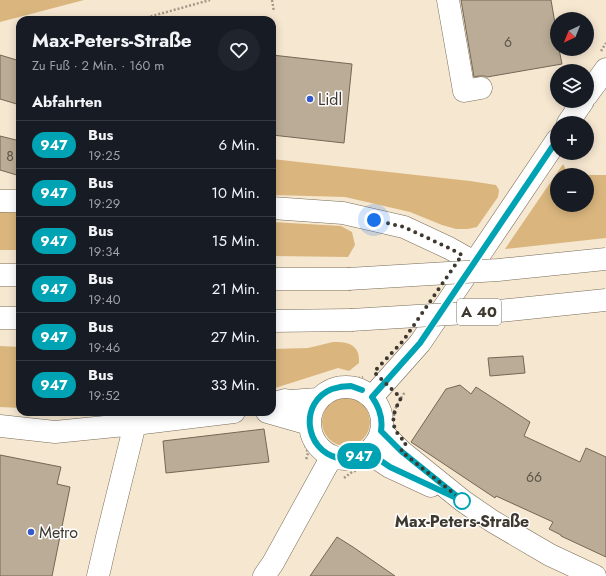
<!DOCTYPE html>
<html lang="de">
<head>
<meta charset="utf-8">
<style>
  body { margin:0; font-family:Jost,sans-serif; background:#20242c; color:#f1f3f6; height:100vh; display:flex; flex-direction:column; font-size:15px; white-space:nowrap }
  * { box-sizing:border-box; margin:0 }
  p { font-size:13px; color:#9ea1a6 }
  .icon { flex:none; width:22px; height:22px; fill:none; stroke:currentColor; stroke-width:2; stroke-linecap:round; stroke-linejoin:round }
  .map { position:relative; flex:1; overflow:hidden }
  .sheet { position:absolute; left:16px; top:16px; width:260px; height:400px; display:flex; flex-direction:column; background:#171b24; border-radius:12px; box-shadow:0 2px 10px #0003 }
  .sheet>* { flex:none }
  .badge { padding:0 8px; border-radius:13px; font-size:14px; line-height:26px }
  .needle { width:26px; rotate:223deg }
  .controls { position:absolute; left:550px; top:12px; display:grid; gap:8px }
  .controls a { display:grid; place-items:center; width:44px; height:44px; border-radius:50%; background:#171b24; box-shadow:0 2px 10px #0003; font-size:20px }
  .you { position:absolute; width:20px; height:20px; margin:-10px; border:3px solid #fff; border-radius:50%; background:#1a73e8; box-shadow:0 0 0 6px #1a73e833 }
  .map>.badge { position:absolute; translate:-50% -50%; box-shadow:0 0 0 2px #fff }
  h2 { padding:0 16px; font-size:15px; line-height:36px }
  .round { display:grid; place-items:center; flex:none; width:42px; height:42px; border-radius:21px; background:#20242c }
  .headline { display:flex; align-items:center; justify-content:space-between; height:68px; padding:0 16px }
  h1 { font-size:19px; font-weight:700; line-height:30px }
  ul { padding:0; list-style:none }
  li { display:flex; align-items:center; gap:12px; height:48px; padding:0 16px; border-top:1px solid #363941 }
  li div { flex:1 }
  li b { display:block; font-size:15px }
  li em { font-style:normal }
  li .badge { min-width:44px; font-weight:700; text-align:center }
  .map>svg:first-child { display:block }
</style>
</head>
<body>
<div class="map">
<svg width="606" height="576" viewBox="0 0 606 576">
  <rect width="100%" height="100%" fill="#f6e7d1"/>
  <path fill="#dab67e" d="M 0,0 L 84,0 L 0,22 Z
    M 272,159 L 470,181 L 496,185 L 499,190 L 498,197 L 477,227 L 468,229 L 456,229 L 442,225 L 410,212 L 345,197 L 272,195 Z
    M 563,164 L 569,175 L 557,175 L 557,205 L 587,205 L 587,177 L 589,175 L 606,175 L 606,238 L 505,249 Z
    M 0,212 L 20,213 L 20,250 L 0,250 Z
    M 272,222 L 341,226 L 352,232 L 355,245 L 348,257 L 272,256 Z
    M 333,342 C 343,342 354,342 358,353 C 359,356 359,360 359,363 L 349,371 L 338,368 L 272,389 L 272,349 L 308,348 Z
    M 0,346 L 20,347 L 20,408 L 0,407 Z
    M322 422a24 24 0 1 1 48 0a24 24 0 1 1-48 0Z"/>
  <path fill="#baac96" stroke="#746753" d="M 461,0 L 551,0 L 557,35 L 557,49 L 559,49 L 562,64 L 487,77 L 485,76 L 479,76 L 474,77 Z
    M 0,55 L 20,61 L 20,105 L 0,99 Z
    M 272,55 L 352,64 L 344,143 L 272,135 Z
    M 0,136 L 20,141 L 20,176 L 0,170 Z
    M 523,356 L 525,373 L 490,376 L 488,358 Z
    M 460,385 L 471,394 L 476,387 L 530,422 L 524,436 L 580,462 L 586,448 L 606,457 L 606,557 L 561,536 L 561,535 L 549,529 L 553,522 L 496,496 L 495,498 L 411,442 L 446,389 Z
    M 264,429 L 269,462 L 166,473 L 163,441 Z
    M 0,455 L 61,467 L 57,484 L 70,487 L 52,576 L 0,576 Z
    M 337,537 L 353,547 L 395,576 L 310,576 Z"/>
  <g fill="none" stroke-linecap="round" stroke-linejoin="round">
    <g stroke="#796c58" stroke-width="23">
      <path id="minor" d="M 448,0 L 464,91 L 481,88
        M 587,95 L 606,69
        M 568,123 L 583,101
        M 0,201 L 20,201
        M 272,208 L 343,213 L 404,227 L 449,248 L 474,262
        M310 423a36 36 0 1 1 72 0a36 36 0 1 1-72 0Z
        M 372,397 L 420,343 L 557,140
        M 272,404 L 285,400 L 291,401 L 318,399
        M 267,412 L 309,424
        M 0,426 L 55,432 L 135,424 L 234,412
        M 381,431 L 401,451 L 463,501 L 492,521 L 550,555 L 595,576
        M 367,452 L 390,467 L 431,486
        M 98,576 L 107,537 L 135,424
        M 264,576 L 273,563 L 332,456"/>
    </g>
    <g stroke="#796c58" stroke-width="23">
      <path id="highway" d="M 0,275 L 20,275
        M 272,279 L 348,279
        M 0,318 L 20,318
        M 272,321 L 351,320"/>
    </g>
    <path stroke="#a29887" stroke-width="2.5" stroke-dasharray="2 2" stroke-linecap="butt" d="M 272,0 L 274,12
      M 144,20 L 145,18 L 210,0
      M 601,51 L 606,43
      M 327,381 L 340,377 L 355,379 L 363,377
      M 401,398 L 405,392
      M 394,416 L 394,411 L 401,398 L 400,397
      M 304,442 L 308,453 L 306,460
      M 344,478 L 352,472 L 358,470"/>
    <use href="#minor" stroke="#fff" stroke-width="22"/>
    <use href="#highway" stroke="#fff" stroke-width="22"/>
    <g stroke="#796c58" stroke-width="23" stroke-linecap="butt">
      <path id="highway-bridge" d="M 348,279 L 498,270 L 606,259
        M 351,320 L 499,311 L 606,300"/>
    </g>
    <use href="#highway-bridge" stroke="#fff" stroke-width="22"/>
  </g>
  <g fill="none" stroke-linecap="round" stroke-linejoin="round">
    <g stroke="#fff" stroke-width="9">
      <path id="line" d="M 362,390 C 359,389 354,387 351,386 C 345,386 338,387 332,389 C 299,402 304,450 338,458 C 344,459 351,459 356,457 C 360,456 364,454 368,452 L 390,467 L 463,501 L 401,451 L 381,431 C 383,418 380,408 372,397 L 420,343 L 557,140"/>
    </g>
    <use href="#line" stroke="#00a3b4" stroke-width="6"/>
    <path stroke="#3e382f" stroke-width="4" stroke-dasharray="0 7.2" d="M 374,220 L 404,227 L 449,248 L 462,255 L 403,341 L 374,372 L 401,398 C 395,409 389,422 398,434 C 400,437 403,440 406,443 L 401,451 L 463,501 L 462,501"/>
  </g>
  <g fill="#3659ca" stroke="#fff" stroke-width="1.5">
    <circle cx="310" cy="99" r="4"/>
    <circle cx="31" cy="532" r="4"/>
  </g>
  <circle fill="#fff" stroke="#00a3b4" stroke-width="2" cx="462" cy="501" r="8"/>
  <g text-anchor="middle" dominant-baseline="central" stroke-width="3" stroke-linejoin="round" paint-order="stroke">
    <g font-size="14" fill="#5d5549">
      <text x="508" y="42">6</text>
      <text x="10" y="156">8</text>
      <text x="534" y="477">66</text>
    </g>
    <rect fill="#fff" stroke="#78746d" stroke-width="1" x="457" y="299" width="44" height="26" rx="3"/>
    <g font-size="15" font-weight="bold" fill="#3e382f">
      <text x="479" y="312">A 40</text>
    </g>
    <g font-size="16" fill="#3e382f" stroke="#fff" text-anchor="start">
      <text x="318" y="99">Lidl</text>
      <text x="39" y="532">Metro</text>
    </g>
    <g font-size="16" font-weight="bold" fill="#3e382f" stroke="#fff">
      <text x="462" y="521">Max-Peters-Straße</text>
    </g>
  </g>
</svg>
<div class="controls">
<a><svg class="needle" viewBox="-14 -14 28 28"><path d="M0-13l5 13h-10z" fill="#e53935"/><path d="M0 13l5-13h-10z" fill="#9ea1a6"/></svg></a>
<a><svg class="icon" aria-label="layers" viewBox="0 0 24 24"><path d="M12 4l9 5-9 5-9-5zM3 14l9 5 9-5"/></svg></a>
<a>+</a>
<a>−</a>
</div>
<div class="you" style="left:374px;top:220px"></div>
<b class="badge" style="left:359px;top:456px;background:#00a3b4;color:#fff">947</b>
<section class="sheet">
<div class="headline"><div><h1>Max-Peters-Straße</h1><p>Zu Fuß · 2 Min. · 160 m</p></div><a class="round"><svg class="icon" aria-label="heart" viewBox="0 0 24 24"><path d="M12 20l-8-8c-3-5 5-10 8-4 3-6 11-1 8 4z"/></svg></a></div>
<h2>Abfahrten</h2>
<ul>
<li><span class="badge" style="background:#00a3b4;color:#fff">947</span><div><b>Bus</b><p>19:25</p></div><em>6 Min.</em></li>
<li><span class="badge" style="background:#00a3b4;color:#fff">947</span><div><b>Bus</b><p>19:29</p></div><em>10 Min.</em></li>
<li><span class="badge" style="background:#00a3b4;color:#fff">947</span><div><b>Bus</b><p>19:34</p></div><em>15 Min.</em></li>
<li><span class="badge" style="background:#00a3b4;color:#fff">947</span><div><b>Bus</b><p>19:40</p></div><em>21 Min.</em></li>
<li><span class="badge" style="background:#00a3b4;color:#fff">947</span><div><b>Bus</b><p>19:46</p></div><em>27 Min.</em></li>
<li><span class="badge" style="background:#00a3b4;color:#fff">947</span><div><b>Bus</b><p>19:52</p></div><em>33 Min.</em></li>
</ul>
</section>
</div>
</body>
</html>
